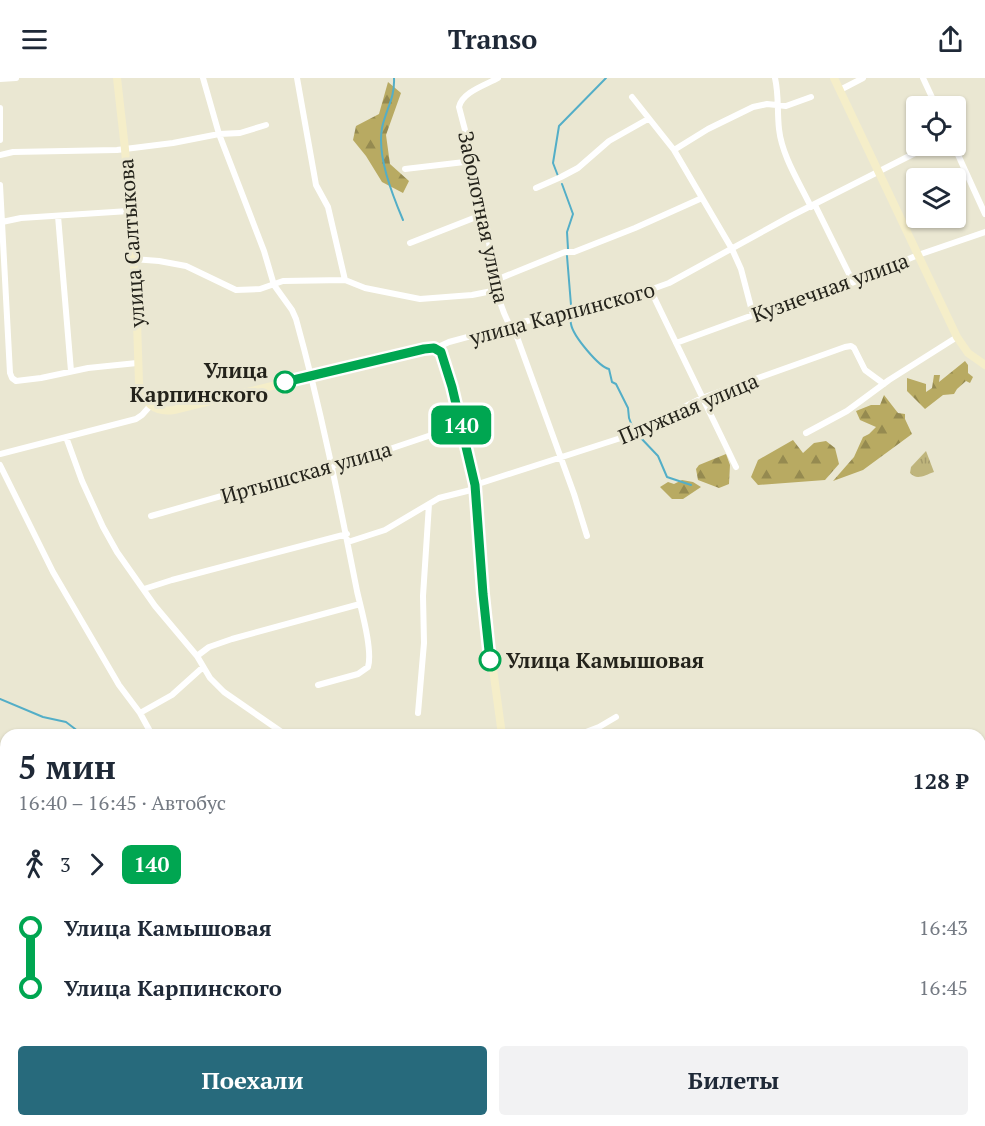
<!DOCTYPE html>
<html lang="ru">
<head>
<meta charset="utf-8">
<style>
  body { margin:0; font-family:"PT Serif",serif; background:#f2f2f3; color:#1f2937; height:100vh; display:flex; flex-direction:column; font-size:22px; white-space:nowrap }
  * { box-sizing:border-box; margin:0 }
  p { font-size:20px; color:#747a83 }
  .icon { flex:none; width:33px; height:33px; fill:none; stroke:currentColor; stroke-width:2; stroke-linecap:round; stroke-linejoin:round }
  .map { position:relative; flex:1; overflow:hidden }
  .drawer { position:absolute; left:0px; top:651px; width:986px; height:398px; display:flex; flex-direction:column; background:#fff; border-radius:18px 18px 0 0; box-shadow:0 2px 4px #0004 }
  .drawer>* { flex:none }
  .badge { padding:0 12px; border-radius:9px; font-size:21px; line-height:39px }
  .buttons { position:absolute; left:906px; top:18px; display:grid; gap:12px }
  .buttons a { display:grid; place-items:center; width:60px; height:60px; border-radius:6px; background:#fff; box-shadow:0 2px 4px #0004; font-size:30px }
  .map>.badge { position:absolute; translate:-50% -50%; box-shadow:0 0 0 3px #fff }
  .legs { display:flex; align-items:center; gap:9px; height:66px; padding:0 18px; font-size:20px }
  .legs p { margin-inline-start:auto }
  .head { display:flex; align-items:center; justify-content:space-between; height:102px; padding:0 18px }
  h1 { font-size:33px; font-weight:800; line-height:45px }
  .action { display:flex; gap:12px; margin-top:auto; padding:12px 18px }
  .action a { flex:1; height:69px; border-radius:6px; background:#276a7c; color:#fff; font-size:24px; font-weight:800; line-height:69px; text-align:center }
  .action a+a { background:#f2f2f3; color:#1f2937 }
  ul { padding:0 18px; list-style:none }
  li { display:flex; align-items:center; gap:21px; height:60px; font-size:22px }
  li i { display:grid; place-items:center; width:9px; height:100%; margin:0 8px; background:currentColor }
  li i::after { content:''; width:15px; height:15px; margin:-8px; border:4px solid; border-radius:50%; background:#fff }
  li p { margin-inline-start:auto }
  li:first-child i { background:linear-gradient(#0000 50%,currentColor 0) }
  li:last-child i { background:linear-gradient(currentColor 50%,#0000 0) }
  header { display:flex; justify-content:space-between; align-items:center; height:78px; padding:0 18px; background:#fff; font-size:27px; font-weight:800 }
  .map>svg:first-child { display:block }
</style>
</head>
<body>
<header><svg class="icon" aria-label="menu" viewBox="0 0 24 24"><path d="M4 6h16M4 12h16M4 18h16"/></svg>Transo<svg class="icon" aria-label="share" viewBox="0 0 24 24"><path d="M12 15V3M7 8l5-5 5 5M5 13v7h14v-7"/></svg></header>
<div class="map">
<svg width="985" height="1048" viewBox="0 0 985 1048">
  <defs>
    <pattern id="grass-tufts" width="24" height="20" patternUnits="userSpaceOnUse" patternTransform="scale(1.5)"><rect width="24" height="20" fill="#bfb57c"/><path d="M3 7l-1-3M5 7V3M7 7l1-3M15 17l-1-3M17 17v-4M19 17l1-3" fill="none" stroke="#a49b6b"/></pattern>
    <pattern id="forest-firs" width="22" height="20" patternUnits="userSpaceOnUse" patternTransform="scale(1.5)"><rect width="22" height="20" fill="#b8aa62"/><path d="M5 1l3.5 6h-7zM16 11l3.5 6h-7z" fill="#958a50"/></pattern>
  </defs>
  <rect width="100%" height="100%" fill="#eae7d2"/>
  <path fill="url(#grass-tufts)" d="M 926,373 L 934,394 C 925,397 917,403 910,395 L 911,389 Z"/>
  <path fill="url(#forest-firs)" d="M 388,4 L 401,15 L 386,57 L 390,86 L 409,103 L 403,115 L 382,104 L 366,78 L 353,62 L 356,48 L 379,36 Z
    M 965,283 L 968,287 L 968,295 L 973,299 L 970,305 L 966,303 L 957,311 L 954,316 L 943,317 L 925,331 L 907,313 L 907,300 L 926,306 L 926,314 L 932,310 L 934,297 L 940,297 L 939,304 Z
    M 884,317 L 898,335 L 905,336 L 905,341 L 912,356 L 863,392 L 833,403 L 854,379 L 863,359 L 869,356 L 876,349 L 860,342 L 856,333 L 871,327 L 880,327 Z
    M 793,362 L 803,375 L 814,365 L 826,363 L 835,370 L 839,386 L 825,402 L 758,407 L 751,399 L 758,382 Z
    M 726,376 L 730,387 L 729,406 L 719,410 L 698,402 L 696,391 L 699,387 Z
    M 682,402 L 693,404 L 701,409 L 683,421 L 672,421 L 660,409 L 668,404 L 674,406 Z"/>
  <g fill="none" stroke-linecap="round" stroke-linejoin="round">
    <path stroke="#53aec7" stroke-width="2" d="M 394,0 C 395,20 386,31 382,50 C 377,78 392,116 403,142
      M 558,98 L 553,85 L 559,48 L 606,0
      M 562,106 L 573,136 L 567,154 L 568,171
      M 567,178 L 571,227
      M 572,237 C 572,239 570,244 571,246 C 573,258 599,289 609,291 L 612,304 L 616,306 L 628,330 L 629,340 L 632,348
      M 639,358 L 658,378 L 667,399 L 691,407
      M 0,621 L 43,639 L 66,644 L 83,657"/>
    <path stroke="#fff" stroke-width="6" d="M 203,0 L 219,56 L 264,173 L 274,207 L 292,232 L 296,241 C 321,331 339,422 357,513 C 361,531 373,572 368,589 L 358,596 L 318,607
      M 297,0 L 316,107 L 328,129 L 345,202
      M 498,0 C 486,7 462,14 459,29 C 468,64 478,100 485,136 C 492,176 492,225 517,259 L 574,416 L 587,458
      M 775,0 C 779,17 777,33 779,51 C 782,78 799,104 811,129
      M 923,0 L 936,28
      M 0,1 L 16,0
      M 840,12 L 863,0
      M 632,19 L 674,72 L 732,171 L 741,191 L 753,237
      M 0,30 L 0,62
      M 954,68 L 985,136
      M 674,72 L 708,51 L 753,29 L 767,26 L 786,28 L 811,19
      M 0,77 L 13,74 L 117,72 L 173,65 L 219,56 L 240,55 L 266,47
      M 405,91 L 473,83
      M 0,107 L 10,295 L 12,300 L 16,303 L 41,300 L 88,290 L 137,285
      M 536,110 L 561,99 L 578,90 L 609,63 L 648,41
      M 815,127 L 853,204
      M 58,138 L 71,293
      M 2,144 L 21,140 L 129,133
      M 410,165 L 484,136
      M 133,181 L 159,183 L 186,188 L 236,212 L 260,211 L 283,203 L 345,202 L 365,210 L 420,221 L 472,217 L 497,212
      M 496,202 L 565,174 L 574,174 L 635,150 L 702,120
      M 651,213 L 736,389
      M 676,265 L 753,237 L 847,207 L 918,177 L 985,154
      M 436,270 L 449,264 L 560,234 L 633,218 L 669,205 L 791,138 L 929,68
      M 806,355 L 847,333 L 889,302 L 957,259
      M 66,359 L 82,403 L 103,449 L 117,474 L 155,528 L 197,578 L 210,600 L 224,614 L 286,657
      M 0,376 L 136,341 L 142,337 L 150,328
      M 0,387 L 53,494 L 119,607 L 140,635 L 152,657
      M 475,407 L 627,358 L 702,320 L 845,269 L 851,268 L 854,270 L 865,292 L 884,306
      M 151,438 L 306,394 L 366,379 L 461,347
      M 348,464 L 385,452 L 439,420 L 475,411
      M 144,511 L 172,502 L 347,456
      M 197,578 L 209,569 L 232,561 L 360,526
      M 140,635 L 172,617 L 202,590
      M 418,635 L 424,565 L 423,518 L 429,426
      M 578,657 L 599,649 L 616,639
      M 0,686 L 6,689
      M 980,850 L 985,850
      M 0,974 L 6,974
      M 736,1042 L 740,1048
      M 870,1042 L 872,1048
      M 82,1048 L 90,1047
      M 384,1048 L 390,1042
      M 508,1048 L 515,1042"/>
    <path stroke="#f5eec9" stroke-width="8" d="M 117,0 L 125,71 L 136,213 L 139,305 C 144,324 153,335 174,332 L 428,270 L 436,270 L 443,277 L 475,407 L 483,517 L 502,657
      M 834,0 L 957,259 L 968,275 L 985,287
      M 980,787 L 985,787
      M 0,910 L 6,910
      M 273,1042 L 275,1048
      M 791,1048 L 803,1042"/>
    <path stroke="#4c4b40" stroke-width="2" stroke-dasharray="9 4.5" stroke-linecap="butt" d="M 0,788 L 6,788
      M 980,820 L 985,820
      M 0,831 L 6,831
      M 980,838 L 985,837
      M 141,1048 L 145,1042
      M 245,1048 L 248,1042"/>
  </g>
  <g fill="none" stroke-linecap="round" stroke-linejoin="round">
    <g stroke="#fff" stroke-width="14">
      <path id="line-1" d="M 285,304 L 424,271 L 434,270 L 441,274 L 452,309 L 475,407 L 483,516 L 490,582"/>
    </g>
    <use href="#line-1" stroke="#00a651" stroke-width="9"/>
  </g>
  <g fill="#fff" stroke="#00a651" stroke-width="3">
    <circle cx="285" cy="304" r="10"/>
    <circle cx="490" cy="582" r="10"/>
  </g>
  <g text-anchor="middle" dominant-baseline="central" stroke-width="6" stroke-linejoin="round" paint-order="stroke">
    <g font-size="21" fill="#24231b" stroke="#eae7d2">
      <text transform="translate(484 139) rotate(78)">Заболотная улица</text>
      <text transform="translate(131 165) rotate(-94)">улица Салтыкова</text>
      <text transform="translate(830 209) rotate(-20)">Кузнечная улица</text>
      <text transform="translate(562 235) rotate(-15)">улица Карпинского</text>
      <text transform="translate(688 330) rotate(-23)">Плужная улица</text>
      <text transform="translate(306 394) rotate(-16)">Иртышская улица</text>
    </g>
    <g font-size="21" font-weight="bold" fill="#24231b" stroke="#eae7d2" text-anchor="end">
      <text x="268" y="292">Улица<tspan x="268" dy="24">Карпинского</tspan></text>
      <text x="506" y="582" text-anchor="start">Улица Камышовая</text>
    </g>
  </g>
</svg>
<div class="buttons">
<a><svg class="icon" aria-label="locate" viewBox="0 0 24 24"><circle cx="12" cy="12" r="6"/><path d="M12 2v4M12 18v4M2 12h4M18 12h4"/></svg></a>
<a><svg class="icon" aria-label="layers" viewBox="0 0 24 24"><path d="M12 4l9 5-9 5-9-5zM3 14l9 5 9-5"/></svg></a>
</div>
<b class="badge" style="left:461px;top:347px;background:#00a651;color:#fff">140</b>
<section class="drawer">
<div class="head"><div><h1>5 мин</h1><p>16:40 – 16:45 · Автобус</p></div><b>128 ₽</b></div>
<div class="legs"><svg class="icon" aria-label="walk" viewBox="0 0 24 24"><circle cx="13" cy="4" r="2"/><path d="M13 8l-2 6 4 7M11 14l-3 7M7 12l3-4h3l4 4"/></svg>3<svg class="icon" aria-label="forward" viewBox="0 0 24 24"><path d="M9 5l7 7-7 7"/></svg><b class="badge" style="background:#00a651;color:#fff">140</b></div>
<ul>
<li><i style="color:#00a651"></i><b>Улица Камышовая</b><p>16:43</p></li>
<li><i style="color:#00a651"></i><b>Улица Карпинского</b><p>16:45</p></li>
</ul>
<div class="action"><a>Поехали</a><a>Билеты</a></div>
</section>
</div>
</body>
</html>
